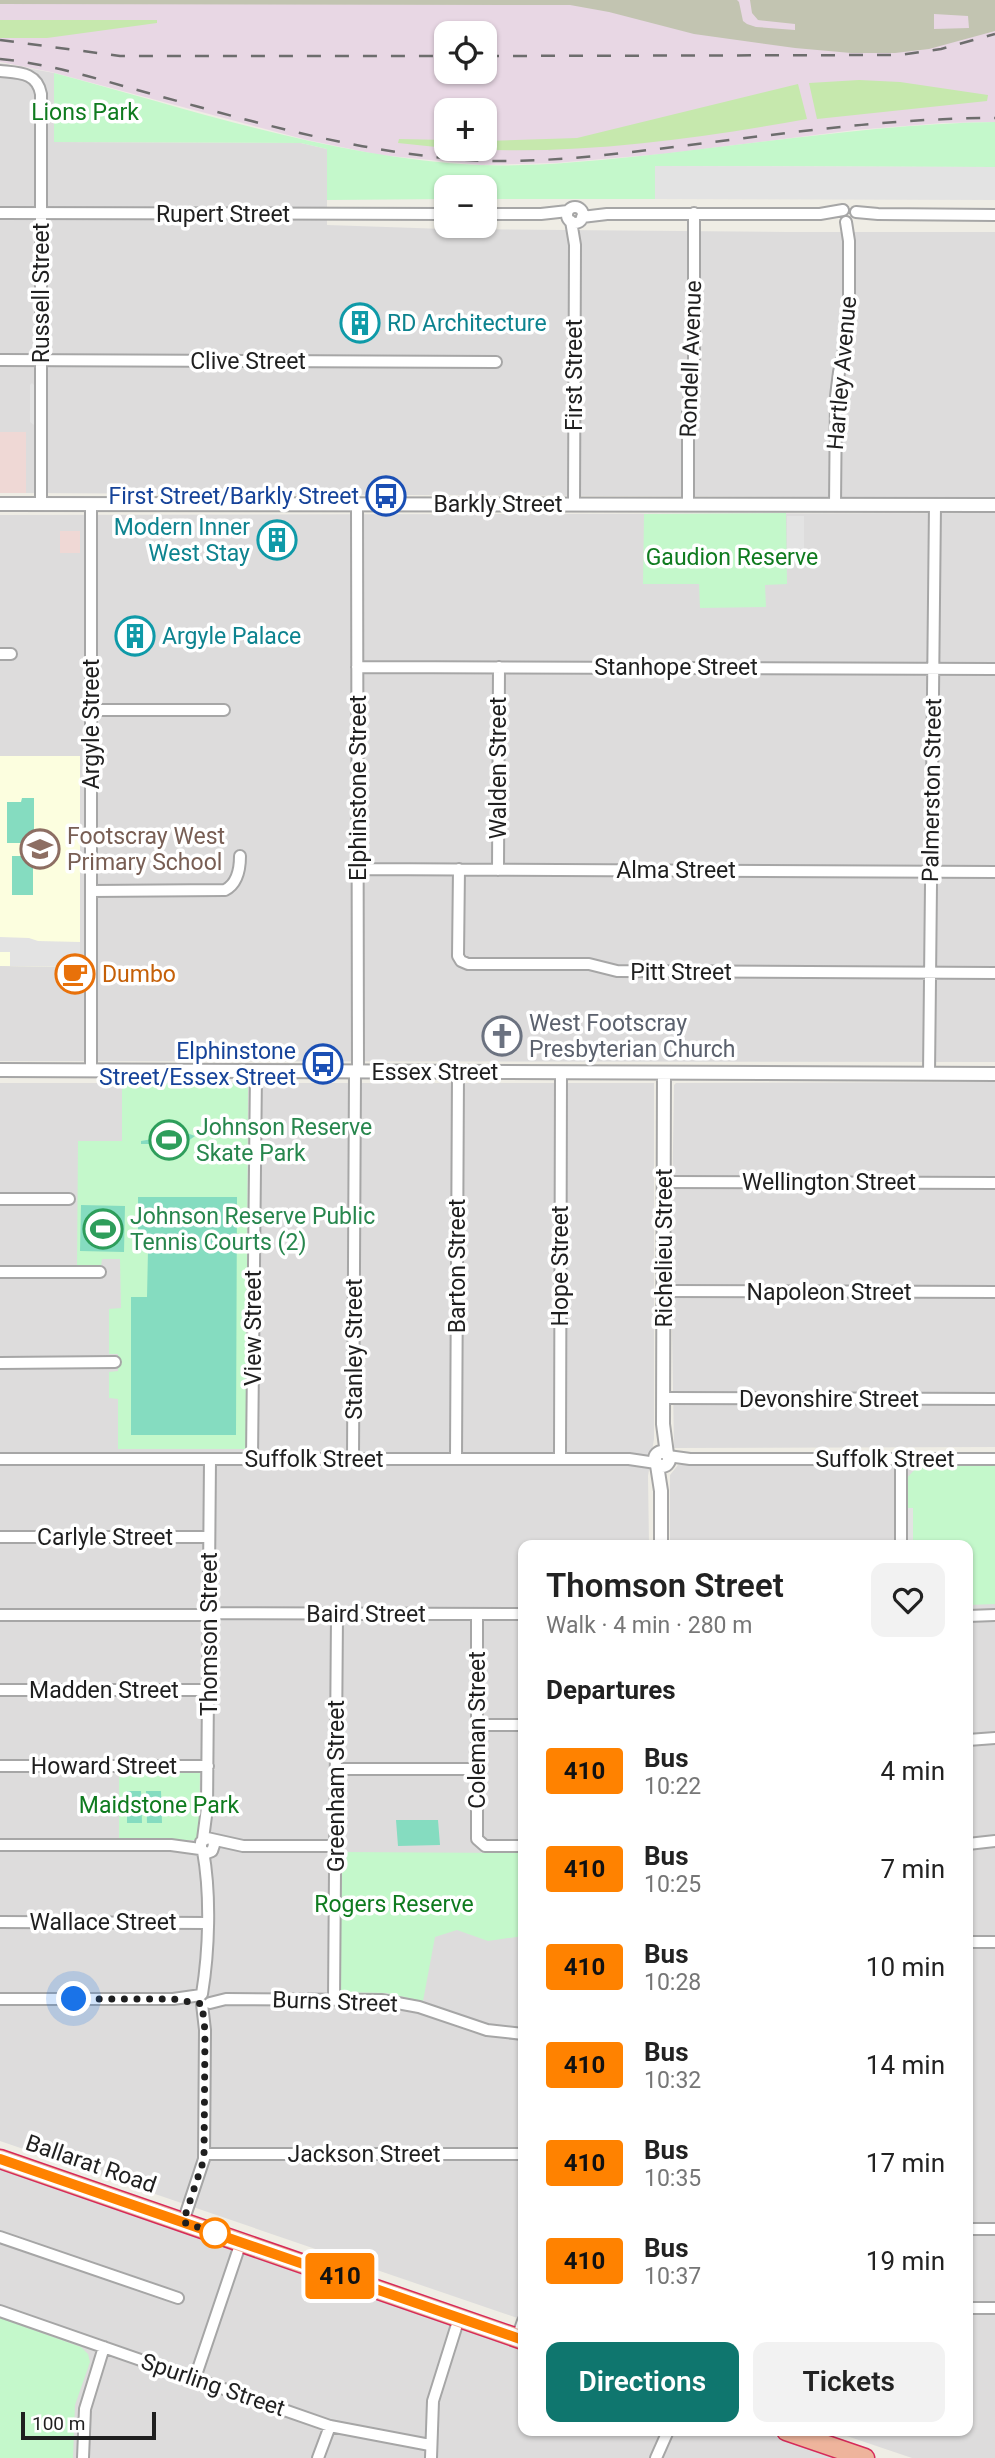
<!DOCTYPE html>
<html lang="en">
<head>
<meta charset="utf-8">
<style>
  body { margin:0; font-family:Roboto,sans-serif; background:#f2f2f2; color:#222; height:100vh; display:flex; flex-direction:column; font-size:26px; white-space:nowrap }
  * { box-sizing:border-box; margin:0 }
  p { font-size:23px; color:#767676 }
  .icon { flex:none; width:38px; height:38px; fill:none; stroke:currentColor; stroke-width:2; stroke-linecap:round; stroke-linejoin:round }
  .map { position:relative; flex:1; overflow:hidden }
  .side { position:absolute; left:518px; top:1540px; width:455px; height:896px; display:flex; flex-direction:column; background:#fff; border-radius:14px; box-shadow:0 2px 5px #0004 }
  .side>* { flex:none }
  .badge { padding:0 14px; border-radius:5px; font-size:24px; line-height:46px }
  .controls { position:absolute; left:434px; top:21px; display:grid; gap:14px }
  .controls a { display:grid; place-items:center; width:63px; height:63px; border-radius:14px; background:#fff; box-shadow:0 2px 5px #0004; font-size:35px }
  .scale { position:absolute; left:21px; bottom:18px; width:135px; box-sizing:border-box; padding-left:7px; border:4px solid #1f1f1f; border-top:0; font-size:19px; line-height:24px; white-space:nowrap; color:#1f1f1f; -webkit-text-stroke:5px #fff; paint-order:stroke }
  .you { position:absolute; width:35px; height:35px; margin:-18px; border:5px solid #fff; border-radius:50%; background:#1a73e8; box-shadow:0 0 0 10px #1a73e833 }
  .map>.badge { position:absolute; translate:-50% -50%; box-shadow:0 0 0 4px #fff }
  h2 { padding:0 28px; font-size:26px; line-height:63px }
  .round { display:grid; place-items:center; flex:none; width:74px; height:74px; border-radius:14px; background:#f2f2f2 }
  .head { display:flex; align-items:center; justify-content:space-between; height:119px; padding:0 28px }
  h1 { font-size:33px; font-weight:600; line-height:52px }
  .cta { display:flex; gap:14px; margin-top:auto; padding:14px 28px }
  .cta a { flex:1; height:80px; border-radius:14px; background:#0f766e; color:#fff; font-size:28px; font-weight:600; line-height:80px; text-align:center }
  .cta a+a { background:#f2f2f2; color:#222 }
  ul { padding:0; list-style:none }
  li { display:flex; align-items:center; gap:21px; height:98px; padding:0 28px }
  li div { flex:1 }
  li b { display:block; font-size:26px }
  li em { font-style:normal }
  li .badge { min-width:77px; font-weight:700; text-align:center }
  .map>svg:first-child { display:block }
</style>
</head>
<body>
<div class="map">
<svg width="995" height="2458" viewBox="0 0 995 2458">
  <rect width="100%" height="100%" fill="#efede5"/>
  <path fill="#dddcdc" d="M 0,63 L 54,73 L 54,142 L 301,143 L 327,149 L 327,225 L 445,229 L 787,232 L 995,232 L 995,498 L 26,493 L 26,433 L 0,432 Z
    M 995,513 L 995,1062 L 0,1061 L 0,515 Z
    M 995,1082 L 995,1447 L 674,1448 L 671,1272 L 674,1085 L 676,1083 Z
    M 0,1083 L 654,1083 L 654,1439 L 648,1476 L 649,1545 L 523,1545 L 523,2320 L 0,2141 Z
    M 995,1464 L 995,2458 L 912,2458 L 832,2431 L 968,2431 L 968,1545 L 670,1545 L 670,1475 L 678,1465 Z
    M 0,2166 L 523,2348 L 523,2431 L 760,2431 L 837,2458 L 0,2458 Z"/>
  <path fill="#efd8d5" d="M 0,432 L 26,432 L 26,493 L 0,493 Z
    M 60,531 L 80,531 L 80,553 L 60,553 Z"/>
  <path fill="#e8d7e4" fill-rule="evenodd" d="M 0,0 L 995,0 L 995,122 L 943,123 L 855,130 L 663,154 L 555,163 L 480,165 L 380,155 L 307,140 L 51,72 L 0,62 ZM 446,33 L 485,33 L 485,72 L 446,72 ZM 446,110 L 485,110 L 485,149 L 446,149 Z"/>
  <path fill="#fcfedf" d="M 0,756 L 80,756 L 80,967 L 0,966 Z"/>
  <path fill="#c2c4b1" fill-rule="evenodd" d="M 0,0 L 737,0 L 739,2 L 743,21 L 747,24 L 756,27 L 795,30 L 795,24 L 758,20 L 752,13 L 750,0 L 995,0 L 995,31 L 929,49 L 895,53 L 851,53 L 795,48 L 694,34 L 609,12 L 570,5 L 0,4 ZM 934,14 L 968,16 L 969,28 L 934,29 Z"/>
  <path fill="#c6e8ad" d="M 0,20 L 157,20 L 157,23 L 47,38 L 0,38 Z
    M 859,80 L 900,82 L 988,95 L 987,101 L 817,119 L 809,83 Z
    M 798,84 L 807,119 C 695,139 579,155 466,149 L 485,149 L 485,141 L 577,138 Z
    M 399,139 L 446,140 L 446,148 L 398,143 Z"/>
  <path fill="#c4f8cb" d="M 54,73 C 193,110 334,158 478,165 C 529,167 581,162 631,157 C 753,145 873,124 995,122 L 995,167 L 655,166 L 655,199 L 485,199 L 485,187 L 446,187 L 446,199 L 327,200 L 327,149 L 301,143 L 54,142 Z
    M 786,513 L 787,584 L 765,585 L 766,607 L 700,608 L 699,584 L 643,584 L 644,514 Z
    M 248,1083 L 246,1449 L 118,1449 L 118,1399 L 109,1398 L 109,1372 L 118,1371 L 118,1354 L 109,1354 L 109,1309 L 121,1308 L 120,1259 L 102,1259 L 101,1266 L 77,1266 L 78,1141 L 122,1141 L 122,1084 Z
    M 995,1464 L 995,1604 L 968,1605 L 968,1545 L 905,1545 L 905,1480 L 919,1465 Z
    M 200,1770 L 199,1840 L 119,1840 L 119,1771 Z
    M 342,1852 L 523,1853 L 523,1936 L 488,1941 L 457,1930 L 435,1937 L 423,2001 L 386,1993 L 340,1992 Z
    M 0,2318 L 81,2347 L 88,2354 L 90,2362 L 75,2405 L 73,2458 L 0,2458 Z"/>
  <path fill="#85dcc0" d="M 22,798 L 34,798 L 34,843 L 7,843 L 7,802 L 21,802 Z
    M 12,856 L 33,856 L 33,895 L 12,895 Z
    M 187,1133 L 195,1136 L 184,1144 L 181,1142 L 169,1143 L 165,1148 L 155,1144 L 141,1144 L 141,1141 Z
    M 138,1197 L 237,1197 L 236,1435 L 131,1435 L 131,1297 L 147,1297 L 148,1250 L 138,1249 Z
    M 81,1205 L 125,1206 L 124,1252 L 80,1251 Z
    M 127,1791 L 141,1791 L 142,1823 L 127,1823 Z
    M 146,1791 L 161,1791 L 162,1823 L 147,1823 Z
    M 396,1820 L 438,1820 L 440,1845 L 398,1846 Z"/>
  <path fill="#e3e3e3" d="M 655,166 L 995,167 L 995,200 L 655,199 Z
    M 32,383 L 37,388 L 37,427 L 30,422 L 30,385 Z
    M 787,516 L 804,516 L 804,562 L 787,562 Z
    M 0,937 L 29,938 L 38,941 L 80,942 L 80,967 L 10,966 L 10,952 L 0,952 Z
    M 904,1508 L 913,1508 L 913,1545 L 904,1545 Z"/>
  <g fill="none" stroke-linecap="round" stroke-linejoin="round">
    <g stroke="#a6a6a6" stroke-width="14">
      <path id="minor" d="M 0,71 C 19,73 37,72 41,94 L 41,504
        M567 215a8 8 0 1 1 16 0a8 8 0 1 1-16 0Z
        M 856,212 L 878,214 L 995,215
        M 0,213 L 446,214
        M 485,214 L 541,214 L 568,211
        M 582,217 L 607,214 L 820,214 L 843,210
        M 571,221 L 575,245 L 574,504
        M 0,360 L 496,362
        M 357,504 L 358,1072
        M 688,505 L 688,413 L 694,359 L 694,213
        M 835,505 L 836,396 L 839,372 L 849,328 L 849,241 L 846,222
        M 0,654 L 11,654
        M 357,667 L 995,669
        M 91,710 L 224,710
        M 358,869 L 995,872
        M 459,869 L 458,956 L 461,961 L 468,964 L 589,964 L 617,971 L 995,973
        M 498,870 L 499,667
        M 91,891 L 225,890 C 237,884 240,869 240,856
        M 91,1071 L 91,504
        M 929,1074 L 935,505
        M 664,1182 L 995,1183
        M 0,1199 L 69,1199
        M 0,1272 L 100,1272
        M 663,1291 L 995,1292
        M 0,1363 L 115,1362
        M 664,1398 L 995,1399
        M 668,1456 L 690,1459 L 995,1459
        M 0,1459 L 629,1459 L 656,1463
        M 252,1459 L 256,1071
        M 353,1459 L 355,1072
        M 456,1459 L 458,1073
        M 560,1459 L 561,1073
        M 0,1537 L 209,1537
        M 901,1545 L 901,1460
        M 209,1613 L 523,1614
        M 477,1614 L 477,1839 L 485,1846 L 523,1846
        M 0,1615 L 209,1615
        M 968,1616 L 995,1615
        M 0,1690 L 209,1690
        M 477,1725 L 523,1725
        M 968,1740 L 995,1738
        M 0,1766 L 208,1766
        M 337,1769 L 477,1769
        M 203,1839 L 207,1808 L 210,1460
        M 213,1841 L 214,1845 L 212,1851 L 207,1853 L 201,1850 L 201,1842 L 207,1838 L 243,1846 L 336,1846
        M 968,1844 L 995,1841
        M 0,1845 L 171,1845 L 200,1849
        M 0,1922 L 207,1923
        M 968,1942 L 995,1942
        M 202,1994 C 209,1951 211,1895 203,1851
        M 0,1999 L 173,1999 L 201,1995
        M 334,2000 L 337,1614
        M 210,2003 L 226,1999 L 381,2000 L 419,2007 L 487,2030 L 523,2034
        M 204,2154 L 523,2154
        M 183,2222 L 204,2159 L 205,2030 L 202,2004
        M 968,2229 L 995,2229
        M 0,2237 L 178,2298
        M 968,2308 L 995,2308
        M 0,2311 L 330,2426 L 430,2445
        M 517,2338 L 523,2321
        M 195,2378 L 241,2242
        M 83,2458 L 85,2409 L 104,2347
        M 318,2458 L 330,2426
        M 431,2458 L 433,2401 L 459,2318
        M 656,2458 L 668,2431"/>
    </g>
    <g stroke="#a6a6a6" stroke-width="16">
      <path id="tertiary" d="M 0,504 L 995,505
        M 0,1070 L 995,1074
        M 664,1073 L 663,1424 L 667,1454
        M655 1459a7 7 0 1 1 14 0a7 7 0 1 1-14 0Z
        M 657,1465 L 661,1491 L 661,1545"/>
    </g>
    <g stroke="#d62a59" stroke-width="21">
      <path id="trunk" d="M 0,2159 L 523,2340
        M 786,2431 L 865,2458"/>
    </g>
    <use href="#minor" stroke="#fff" stroke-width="10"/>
    <use href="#tertiary" stroke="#fff" stroke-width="12"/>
    <use href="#trunk" stroke="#eeb49c" stroke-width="18"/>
    <path stroke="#6d6d6d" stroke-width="2.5" stroke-dasharray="14 14" stroke-linecap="butt" d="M 0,40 L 120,56 L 446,56
      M 485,56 L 900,55 L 941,49 L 995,34
      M 0,59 C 54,64 107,82 159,96 C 261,124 363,153 469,160 C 537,164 607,155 674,147 C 781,134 887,118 995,118"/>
  </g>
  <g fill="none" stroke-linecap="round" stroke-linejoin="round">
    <g stroke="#fff" stroke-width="16">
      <path id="line" d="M 0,2159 L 523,2340"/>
    </g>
    <use href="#line" stroke="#ff8200" stroke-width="10"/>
    <path stroke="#1f1f1f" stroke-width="7" stroke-dasharray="0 12.6" d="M 74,1999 L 173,1999 L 202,2004 L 205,2031 L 204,2159 L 183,2222 L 215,2233"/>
  </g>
  <defs>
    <g id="building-ring" transform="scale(2.0125)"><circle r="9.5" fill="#fff" stroke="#0f9aa8" stroke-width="1.5"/><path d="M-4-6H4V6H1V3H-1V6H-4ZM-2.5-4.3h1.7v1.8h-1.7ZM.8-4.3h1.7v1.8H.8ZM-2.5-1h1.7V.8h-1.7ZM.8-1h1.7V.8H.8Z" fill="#0f9aa8"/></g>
    <g id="bus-ring" transform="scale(2.0125)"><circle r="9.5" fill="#fff" stroke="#1a4fb4" stroke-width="1.5"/><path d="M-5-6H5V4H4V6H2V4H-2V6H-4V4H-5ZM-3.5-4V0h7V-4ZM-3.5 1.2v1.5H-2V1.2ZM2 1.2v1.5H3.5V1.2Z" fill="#1a4fb4"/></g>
    <g id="school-ring" transform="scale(2.0125)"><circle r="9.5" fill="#fff" stroke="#8d6e63" stroke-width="1.5"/><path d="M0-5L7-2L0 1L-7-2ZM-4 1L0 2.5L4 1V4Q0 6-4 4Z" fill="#8d6e63"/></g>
    <g id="cafe-ring" transform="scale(2.0125)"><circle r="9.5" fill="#fff" stroke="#e8710a" stroke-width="1.5"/><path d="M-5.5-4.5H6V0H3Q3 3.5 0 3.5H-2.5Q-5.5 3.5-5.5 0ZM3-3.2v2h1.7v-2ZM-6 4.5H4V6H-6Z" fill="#e8710a"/></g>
    <g id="church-ring" transform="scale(2.0125)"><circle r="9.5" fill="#fff" stroke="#6b7280" stroke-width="1.5"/><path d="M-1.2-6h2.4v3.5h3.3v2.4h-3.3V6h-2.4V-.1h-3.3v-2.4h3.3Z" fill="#6b7280"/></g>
    <g id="stadium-ring" transform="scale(2.0125)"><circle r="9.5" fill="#fff" stroke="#2e9e5b" stroke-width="1.5"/><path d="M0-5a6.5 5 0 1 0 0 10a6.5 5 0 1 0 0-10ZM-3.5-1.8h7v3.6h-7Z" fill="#2e9e5b"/></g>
  </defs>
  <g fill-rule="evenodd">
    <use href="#building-ring" x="360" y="323"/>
    <use href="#bus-ring" x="386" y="496"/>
    <use href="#building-ring" x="277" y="540"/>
    <use href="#building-ring" x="135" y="636"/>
    <use href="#school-ring" x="40" y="849"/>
    <use href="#cafe-ring" x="75" y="974"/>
    <use href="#church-ring" x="502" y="1036"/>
    <use href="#bus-ring" x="323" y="1064"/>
    <use href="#stadium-ring" x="169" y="1140"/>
    <use href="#stadium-ring" x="103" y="1229"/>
  </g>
  <circle fill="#fff" stroke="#ff8200" stroke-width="3.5" cx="215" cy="2233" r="14"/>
  <g text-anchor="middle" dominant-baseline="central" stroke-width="7" stroke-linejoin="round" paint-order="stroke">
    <g font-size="23" fill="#0f7b1f" stroke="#fff">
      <text x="85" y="112">Lions Park</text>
      <text x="732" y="557">Gaudion Reserve</text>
      <text x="159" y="1805">Maidstone Park</text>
      <text x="394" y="1904">Rogers Reserve</text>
    </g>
    <g font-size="23" fill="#1f1f1f" stroke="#fff">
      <text x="223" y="214">Rupert Street</text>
      <text transform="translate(41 293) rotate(-90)">Russell Street</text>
      <text transform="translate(691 359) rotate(-88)">Rondell Avenue</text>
      <text x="248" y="361">Clive Street</text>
      <text transform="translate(842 373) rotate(-85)">Hartley Avenue</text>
      <text transform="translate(574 375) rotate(-90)">First Street</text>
      <text x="498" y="504">Barkly Street</text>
      <text x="676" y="667">Stanhope Street</text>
      <text transform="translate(91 724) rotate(-90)">Argyle Street</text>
      <text transform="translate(498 768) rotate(-90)">Walden Street</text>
      <text transform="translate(358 788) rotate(-90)">Elphinstone Street</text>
      <text transform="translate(932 790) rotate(-89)">Palmerston Street</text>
      <text x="676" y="870">Alma Street</text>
      <text x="681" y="972">Pitt Street</text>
      <text x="435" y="1072">Essex Street</text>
      <text x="829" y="1182">Wellington Street</text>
      <text transform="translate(664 1248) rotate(-90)">Richelieu Street</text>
      <text transform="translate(457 1266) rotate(-90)">Barton Street</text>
      <text transform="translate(560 1266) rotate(-90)">Hope Street</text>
      <text x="829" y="1292">Napoleon Street</text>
      <text transform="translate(253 1328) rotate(-90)">View Street</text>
      <text transform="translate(354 1349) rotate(-90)">Stanley Street</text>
      <text x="829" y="1399">Devonshire Street</text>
      <text x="314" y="1459">Suffolk Street</text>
      <text x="885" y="1459">Suffolk Street</text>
      <text x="105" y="1537">Carlyle Street</text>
      <text x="366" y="1614">Baird Street</text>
      <text transform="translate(209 1634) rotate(-90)">Thomson Street</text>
      <text x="104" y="1690">Madden Street</text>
      <text transform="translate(477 1730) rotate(-90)">Coleman Street</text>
      <text x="104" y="1766">Howard Street</text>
      <text transform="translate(336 1786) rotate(-90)">Greenham Street</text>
      <text x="103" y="1922">Wallace Street</text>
      <text transform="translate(335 2002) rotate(2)">Burns Street</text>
      <text x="364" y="2154">Jackson Street</text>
      <text transform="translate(91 2164) rotate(19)">Ballarat Road</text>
      <text transform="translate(213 2385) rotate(19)">Spurling Street</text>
    </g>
    <g font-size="23" fill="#0d838f" stroke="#fff" text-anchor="start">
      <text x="387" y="323">RD Architecture</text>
      <text x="250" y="527" text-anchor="end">Modern Inner<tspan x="250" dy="26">West Stay</tspan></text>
      <text x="162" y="636">Argyle Palace</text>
    </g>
    <g font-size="23" fill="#164399" stroke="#fff" text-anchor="end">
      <text x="359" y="496">First Street/Barkly Street</text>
      <text x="296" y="1051">Elphinstone<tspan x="296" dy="26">Street/Essex Street</tspan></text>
    </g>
    <g font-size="23" fill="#785e54" stroke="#fff" text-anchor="start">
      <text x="67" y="836">Footscray West<tspan x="67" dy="26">Primary School</tspan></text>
    </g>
    <g font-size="23" fill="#c56008" stroke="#fff" text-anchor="start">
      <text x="102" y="974">Dumbo</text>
    </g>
    <g font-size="23" fill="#5b616d" stroke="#fff" text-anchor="start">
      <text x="529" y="1023">West Footscray<tspan x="529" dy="26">Presbyterian Church</tspan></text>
    </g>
    <g font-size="23" fill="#27864d" stroke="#fff" text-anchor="start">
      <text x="196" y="1127">Johnson Reserve<tspan x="196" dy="26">Skate Park</tspan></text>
      <text x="130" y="1216">Johnson Reserve Public<tspan x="130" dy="26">Tennis Courts (2)</tspan></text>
    </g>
  </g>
</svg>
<div class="controls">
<a><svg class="icon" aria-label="locate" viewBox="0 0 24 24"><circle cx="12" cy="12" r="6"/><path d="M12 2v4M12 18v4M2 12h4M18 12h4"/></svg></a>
<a>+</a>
<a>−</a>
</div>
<div class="scale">100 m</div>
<div class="you" style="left:74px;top:1999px"></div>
<b class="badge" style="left:340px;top:2276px;background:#ff8200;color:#111">410</b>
<section class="side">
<div class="head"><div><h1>Thomson Street</h1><p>Walk · 4 min · 280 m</p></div><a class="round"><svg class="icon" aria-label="heart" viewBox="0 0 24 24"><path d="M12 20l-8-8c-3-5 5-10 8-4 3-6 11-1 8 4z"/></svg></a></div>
<h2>Departures</h2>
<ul>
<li><span class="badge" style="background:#ff8200;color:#111">410</span><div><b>Bus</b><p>10:22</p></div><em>4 min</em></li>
<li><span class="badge" style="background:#ff8200;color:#111">410</span><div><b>Bus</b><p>10:25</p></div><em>7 min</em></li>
<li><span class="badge" style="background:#ff8200;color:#111">410</span><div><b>Bus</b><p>10:28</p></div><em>10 min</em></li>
<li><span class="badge" style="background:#ff8200;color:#111">410</span><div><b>Bus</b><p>10:32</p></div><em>14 min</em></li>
<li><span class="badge" style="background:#ff8200;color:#111">410</span><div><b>Bus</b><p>10:35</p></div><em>17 min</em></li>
<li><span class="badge" style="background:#ff8200;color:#111">410</span><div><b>Bus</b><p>10:37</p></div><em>19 min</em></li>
</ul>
<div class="cta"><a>Directions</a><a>Tickets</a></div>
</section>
</div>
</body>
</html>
